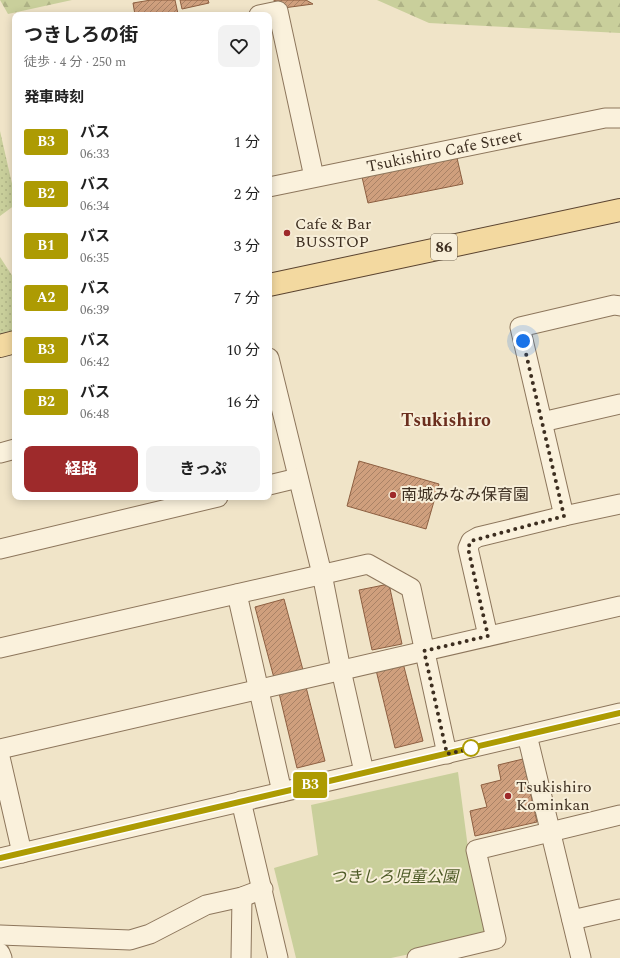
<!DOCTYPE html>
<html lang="ja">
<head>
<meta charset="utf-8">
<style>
  body { margin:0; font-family:Spectral,"Noto Sans JP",serif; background:#f2f2f2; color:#222; height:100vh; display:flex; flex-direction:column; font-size:15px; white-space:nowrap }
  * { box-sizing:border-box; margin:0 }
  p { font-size:13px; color:#767676 }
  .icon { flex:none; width:22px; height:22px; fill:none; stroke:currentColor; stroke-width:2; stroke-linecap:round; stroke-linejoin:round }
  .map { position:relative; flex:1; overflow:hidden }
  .panel { position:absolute; left:12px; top:12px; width:260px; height:488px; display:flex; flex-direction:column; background:#fff; border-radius:8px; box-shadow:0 2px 10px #0003 }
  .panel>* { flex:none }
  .badge { padding:0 8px; border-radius:3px; font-size:14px; line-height:26px }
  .you { position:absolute; width:20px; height:20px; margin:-10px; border:3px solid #fff; border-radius:50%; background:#1a73e8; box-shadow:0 0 0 6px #1a73e833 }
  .map>.badge { position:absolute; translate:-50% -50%; box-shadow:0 0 0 2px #fff }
  h2 { padding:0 12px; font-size:15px; line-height:36px }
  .round { display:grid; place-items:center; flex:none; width:42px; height:42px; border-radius:8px; background:#f2f2f2 }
  .headline { display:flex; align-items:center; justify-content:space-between; height:68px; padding:0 12px }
  h1 { font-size:19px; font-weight:700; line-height:30px }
  .primary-button { display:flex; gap:8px; margin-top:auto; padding:8px 12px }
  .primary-button a { flex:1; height:46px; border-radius:8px; background:#9e2a2b; color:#fff; font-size:16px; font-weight:700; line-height:46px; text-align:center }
  .primary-button a+a { background:#f2f2f2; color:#222 }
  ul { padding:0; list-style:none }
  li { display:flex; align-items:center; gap:12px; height:52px; padding:0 12px }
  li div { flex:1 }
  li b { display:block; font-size:15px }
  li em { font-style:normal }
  li .badge { min-width:44px; font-weight:700; text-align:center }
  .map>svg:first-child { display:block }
</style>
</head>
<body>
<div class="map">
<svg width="620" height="958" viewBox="0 0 620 958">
  <defs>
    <pattern id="grass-dots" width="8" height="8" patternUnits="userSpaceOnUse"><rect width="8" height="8" fill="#c9cf9b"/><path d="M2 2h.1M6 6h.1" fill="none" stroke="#aeb285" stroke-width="1.8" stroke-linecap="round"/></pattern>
    <pattern id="forest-firs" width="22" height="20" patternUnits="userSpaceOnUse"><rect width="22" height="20" fill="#c9cf9b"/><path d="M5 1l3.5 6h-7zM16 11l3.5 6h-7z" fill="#aeb285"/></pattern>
    <pattern id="building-hatch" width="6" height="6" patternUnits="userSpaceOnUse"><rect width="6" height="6" fill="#cf9f7d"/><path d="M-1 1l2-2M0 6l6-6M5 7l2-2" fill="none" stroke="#a98266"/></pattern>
  </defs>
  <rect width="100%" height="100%" fill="#f0e4c8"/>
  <path fill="url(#grass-dots)" d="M 0,131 L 15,197 L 15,205 L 0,216 Z
    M 0,257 L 15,280 L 15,331 L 0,335 Z"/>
  <path fill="url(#forest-firs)" d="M 0,0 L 72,0 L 8,14 Z
    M 377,0 L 620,0 L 620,33 L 429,23 Z"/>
  <path fill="#c9cf9b" d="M 458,772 L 468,848 L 486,938 L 391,958 L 296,958 L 274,868 L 318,855 L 311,805 Z"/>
  <path fill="url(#building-hatch)" stroke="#8d5f41" d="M 151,0 L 175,0 L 178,14 L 135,15 L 133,3 Z
    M 180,0 L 208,0 L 209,3 L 182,9 Z
    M 274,0 L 306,0 L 313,4 L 276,9 Z
    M 457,158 L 463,184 L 368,203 L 362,177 Z
    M 359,461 L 439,484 L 426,529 L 347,506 Z
    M 389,584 L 402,644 L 372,650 L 359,590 Z
    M 284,599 L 303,670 L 274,678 L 255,607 Z
    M 403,663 L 423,741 L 395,748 L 376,670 Z
    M 306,687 L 325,761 L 297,768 L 279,693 Z
    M 523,759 L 537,822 L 475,836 L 470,811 L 487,807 L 481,785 L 501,780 L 498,765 Z"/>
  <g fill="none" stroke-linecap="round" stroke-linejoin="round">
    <g stroke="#8d765c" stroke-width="21">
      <g id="minor">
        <path d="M 259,15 L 278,11 L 314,177"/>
        <path id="s1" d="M 269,187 L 605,118 L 620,118"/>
        <path d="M 620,306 L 614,305 L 520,327 L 564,516 L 620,504"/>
        <path d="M 269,358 L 322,574 L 341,670 L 364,772"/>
        <path d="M 542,422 L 620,404"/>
        <path d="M 0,453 L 15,449"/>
        <path d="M 269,485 L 298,478"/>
        <path d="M 0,549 L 218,497"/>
        <path d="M 237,594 L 282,792"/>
        <path d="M 488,636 L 468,548 L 471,541 L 478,537 L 564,516"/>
        <path d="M 0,648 L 368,564 L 411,588 L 447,754"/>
        <path d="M 527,735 L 581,958"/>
        <path d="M 0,749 L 620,606"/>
        <path d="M 0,757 L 22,853"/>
        <path d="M 241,801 L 278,958"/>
        <path d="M 0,858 L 620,713"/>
        <path d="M 572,920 L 620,909"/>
        <path d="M 0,935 L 130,940 L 150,934 L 206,905 L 242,897 L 263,889"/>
        <path d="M 0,953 L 2,958"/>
        <path d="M 241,958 L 242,897"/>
        <path d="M 417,958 L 496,939 L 476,850 L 620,815"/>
      </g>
    </g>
    <g stroke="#5b4430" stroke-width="24">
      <path id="major" d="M 269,285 L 620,210
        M 0,346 L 15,342"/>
    </g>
    <use href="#minor" stroke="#faf1dc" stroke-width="19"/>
    <use href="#major" stroke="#f3d9a0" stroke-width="22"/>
  </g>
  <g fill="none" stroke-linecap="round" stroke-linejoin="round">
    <g stroke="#fff" stroke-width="9">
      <path id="line" d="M 0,858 L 620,713"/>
    </g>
    <use href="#line" stroke="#ad9b03" stroke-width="6"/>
    <path stroke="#3d2e20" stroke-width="4" stroke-dasharray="0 7.2" d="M 471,748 L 474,748 L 447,754 L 424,651 L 488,636 L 468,548 L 471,541 L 564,516 L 523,341"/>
  </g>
  <g fill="#9e2a2b" stroke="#f7eed8" stroke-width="1.5">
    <circle cx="287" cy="233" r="4"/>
    <circle cx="393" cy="495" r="4"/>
    <circle cx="508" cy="796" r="4"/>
  </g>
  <circle fill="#fff" stroke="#ad9b03" stroke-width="2" cx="471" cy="748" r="8"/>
  <g text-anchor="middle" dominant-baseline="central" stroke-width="4" stroke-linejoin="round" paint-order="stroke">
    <rect fill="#f7eed8" stroke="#756857" stroke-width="1" x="431" y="234" width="26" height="26" rx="3"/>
    <g font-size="15" font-weight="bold" fill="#3d2e20">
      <text x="444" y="247">86</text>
    </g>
    <g font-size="16" fill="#3d2e20" stroke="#f7eed8">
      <text stroke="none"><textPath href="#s1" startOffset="179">Tsukishiro Cafe Street</textPath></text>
    </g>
    <g font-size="16" fill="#3d2e20" stroke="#f7eed8" text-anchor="start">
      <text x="295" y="224">Cafe &amp; Bar<tspan x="295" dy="18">BUSSTOP</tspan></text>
      <text x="401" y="495">南城みなみ保育園</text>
      <text x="516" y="787">Tsukishiro<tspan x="516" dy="18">Kominkan</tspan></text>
    </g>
    <g font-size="16" font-style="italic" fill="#4d5a26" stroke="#f7eed8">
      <text x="394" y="877">つきしろ児童公園</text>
    </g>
    <g font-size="18" font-weight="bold" fill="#6b2e1e" stroke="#f7eed8">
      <text x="446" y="420">Tsukishiro</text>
    </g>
  </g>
</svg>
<div class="you" style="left:523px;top:341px"></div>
<b class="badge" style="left:310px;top:785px;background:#ad9b03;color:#fff">B3</b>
<section class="panel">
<div class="headline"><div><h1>つきしろの街</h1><p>徒歩 · 4 分 · 250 m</p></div><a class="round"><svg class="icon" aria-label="heart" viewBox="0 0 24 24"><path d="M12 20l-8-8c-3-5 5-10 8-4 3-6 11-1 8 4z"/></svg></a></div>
<h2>発車時刻</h2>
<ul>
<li><span class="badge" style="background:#ad9b03;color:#fff">B3</span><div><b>バス</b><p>06:33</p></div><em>1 分</em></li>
<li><span class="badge" style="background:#ad9b03;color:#fff">B2</span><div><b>バス</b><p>06:34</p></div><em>2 分</em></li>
<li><span class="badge" style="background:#ad9b03;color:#fff">B1</span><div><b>バス</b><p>06:35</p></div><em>3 分</em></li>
<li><span class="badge" style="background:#ad9b03;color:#fff">A2</span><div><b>バス</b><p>06:39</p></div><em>7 分</em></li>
<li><span class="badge" style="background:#ad9b03;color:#fff">B3</span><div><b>バス</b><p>06:42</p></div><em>10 分</em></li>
<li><span class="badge" style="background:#ad9b03;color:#fff">B2</span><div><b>バス</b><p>06:48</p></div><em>16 分</em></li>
</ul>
<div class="primary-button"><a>経路</a><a>きっぷ</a></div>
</section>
</div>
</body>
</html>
